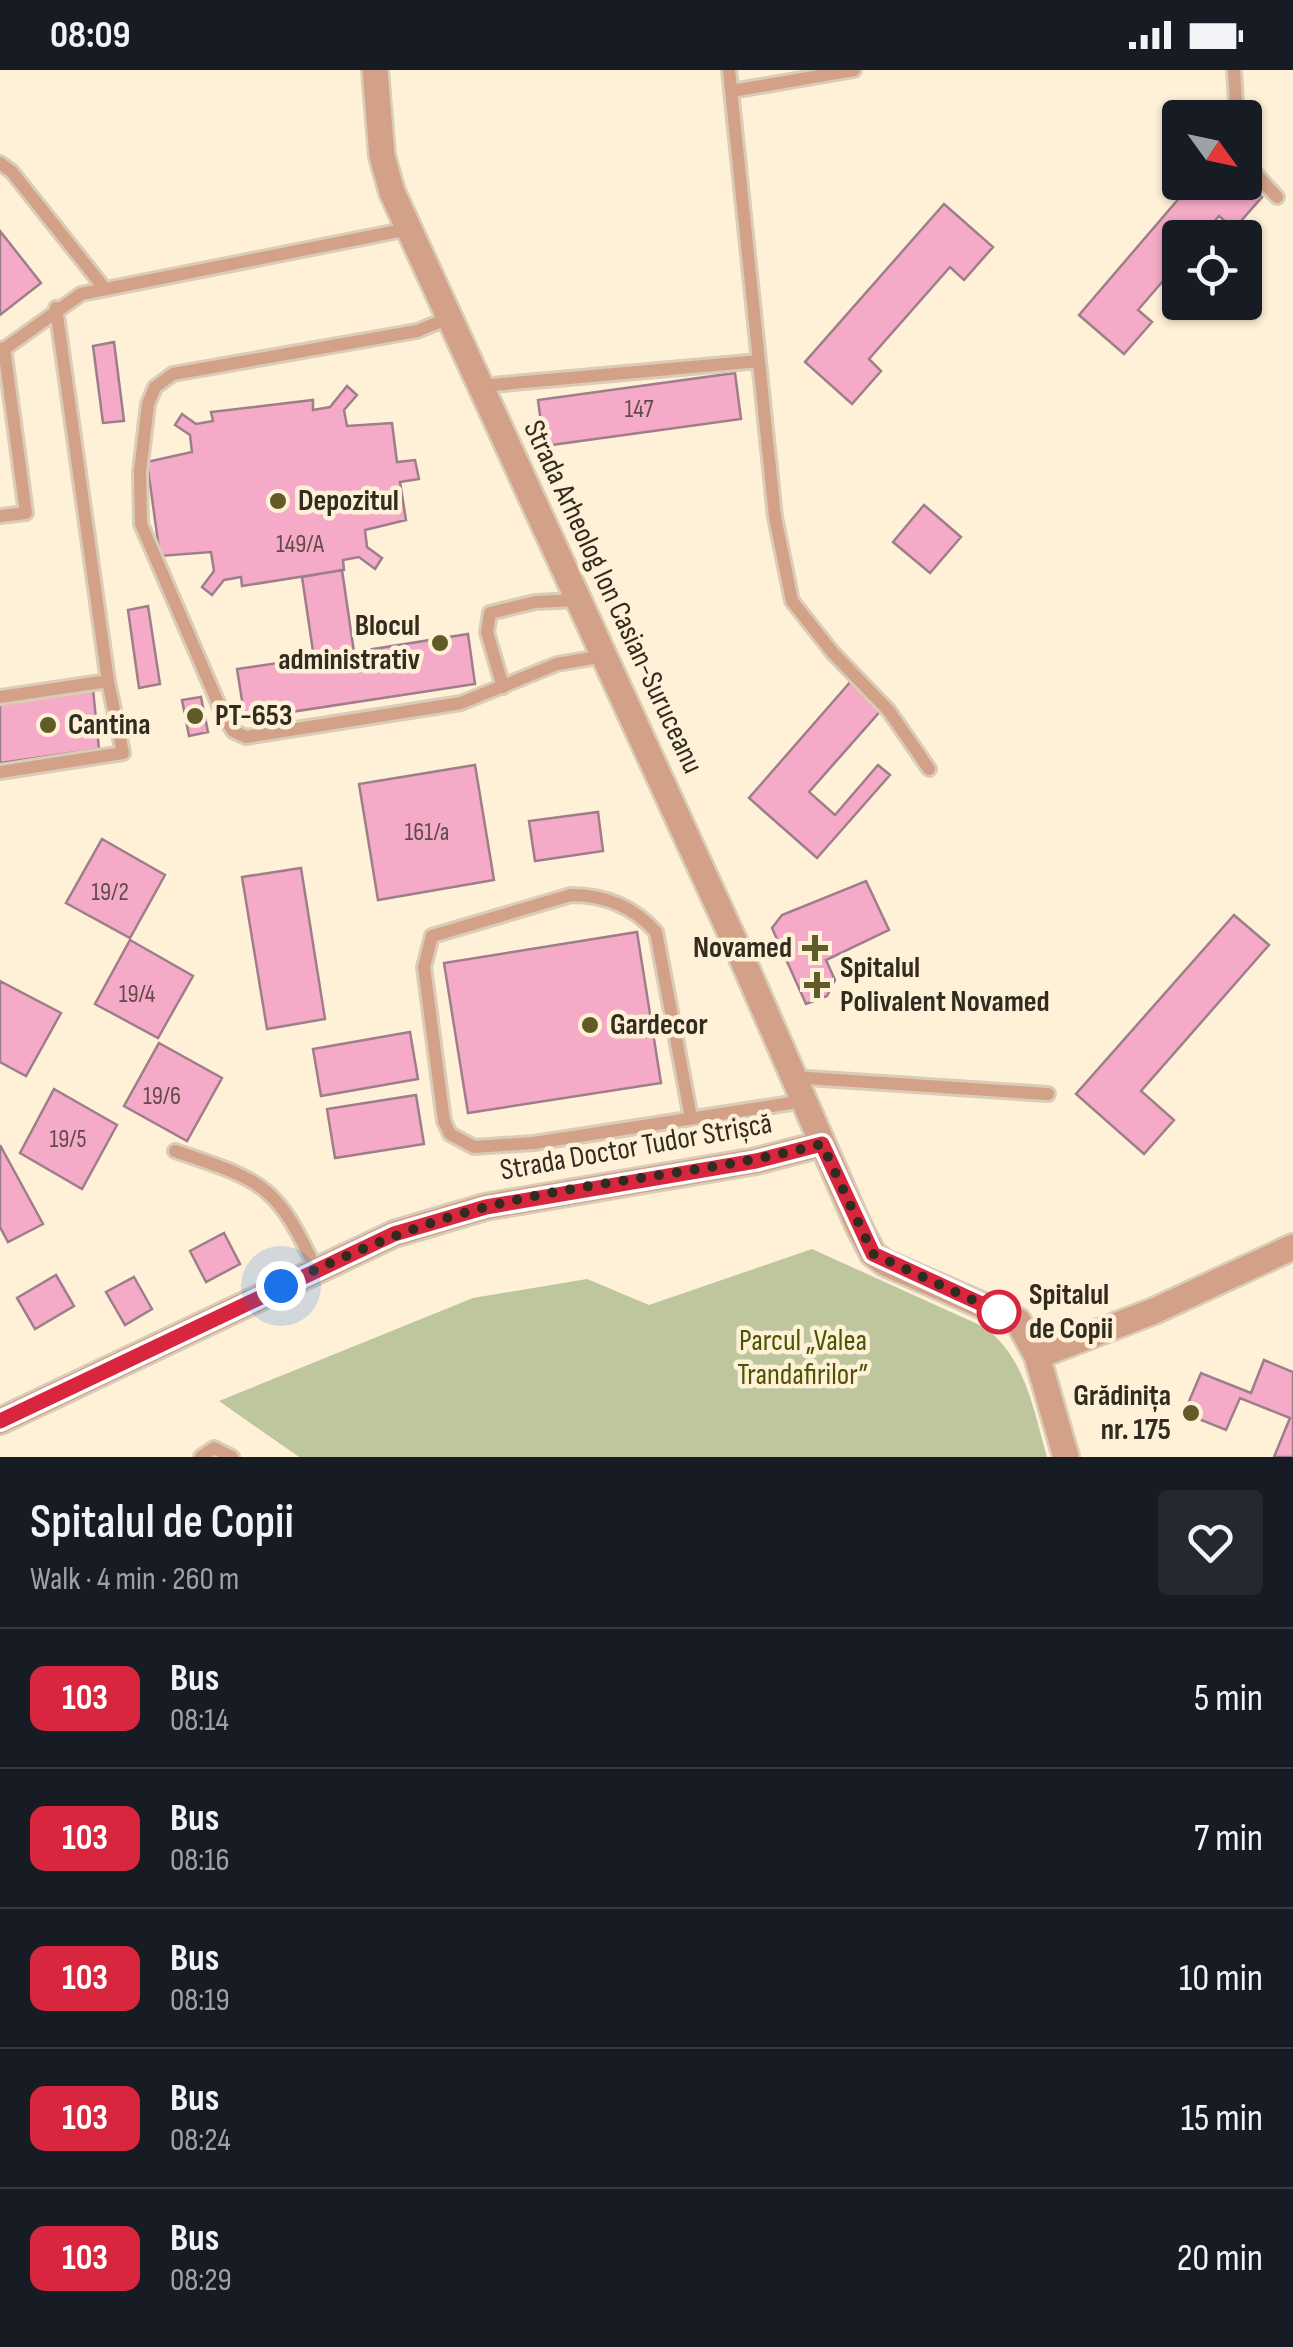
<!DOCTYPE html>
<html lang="en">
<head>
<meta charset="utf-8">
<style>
  body { margin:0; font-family:"Sofia Sans Condensed",sans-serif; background:#242831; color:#f1f3f6; height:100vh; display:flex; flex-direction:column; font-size:38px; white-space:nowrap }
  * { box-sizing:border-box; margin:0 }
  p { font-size:32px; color:#9ea1a6 }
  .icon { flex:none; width:55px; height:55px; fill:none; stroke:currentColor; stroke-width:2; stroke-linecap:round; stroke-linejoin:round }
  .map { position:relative; height:1387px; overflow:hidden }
  .panel { display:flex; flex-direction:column; background:#171b24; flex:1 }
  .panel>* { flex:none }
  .badge { padding:0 20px; border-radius:15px; font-size:35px; line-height:65px }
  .needle { width:65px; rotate:123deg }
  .buttons { position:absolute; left:1162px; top:30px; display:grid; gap:20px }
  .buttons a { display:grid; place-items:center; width:100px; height:100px; border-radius:10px; background:#171b24; box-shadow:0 2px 8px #0004; font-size:50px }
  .you { position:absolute; width:50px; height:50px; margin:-25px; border:8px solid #fff; border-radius:50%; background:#1a73e8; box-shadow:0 0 0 15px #1a73e833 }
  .map>.badge { position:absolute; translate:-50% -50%; box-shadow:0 0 0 5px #fff }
  .round { display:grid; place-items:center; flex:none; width:105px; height:105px; border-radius:10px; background:#242831 }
  .overview { display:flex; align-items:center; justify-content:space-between; height:170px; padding:0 30px }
  h1 { font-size:48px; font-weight:600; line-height:75px }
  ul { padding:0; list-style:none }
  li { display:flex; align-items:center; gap:30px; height:140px; padding:0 30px; border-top:2px solid #363941 }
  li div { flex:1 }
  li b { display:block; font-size:38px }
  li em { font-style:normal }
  li .badge { min-width:110px; font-weight:700; text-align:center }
  .status { display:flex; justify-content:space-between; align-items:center; height:70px; padding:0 50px; background:#171b24; direction:ltr }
  .status svg { height:28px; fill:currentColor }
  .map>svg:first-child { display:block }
</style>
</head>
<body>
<div class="status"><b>08:09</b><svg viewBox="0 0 49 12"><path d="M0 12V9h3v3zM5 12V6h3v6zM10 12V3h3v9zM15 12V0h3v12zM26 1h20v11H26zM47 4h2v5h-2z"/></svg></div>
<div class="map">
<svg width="1293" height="1387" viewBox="0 0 1293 1387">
  <rect width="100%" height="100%" fill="#fff0d8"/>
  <path fill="#bdc69c" d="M 812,1179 L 984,1257 C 1026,1288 1033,1339 1047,1387 L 299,1387 L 219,1331 L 473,1228 L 587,1209 L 649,1235 Z"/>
  <path fill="#f5abc7" stroke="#9e7e8a" stroke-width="2.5" d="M 1193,112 L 1245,112 L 1262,127 L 1234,159 L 1219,146 L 1200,168 L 1180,168 L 1180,191 L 1138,240 L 1152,252 L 1124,284 L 1079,245 Z
    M 944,134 L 993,177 L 964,210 L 950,197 L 869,289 L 881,301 L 852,334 L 805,292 Z
    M 0,161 L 41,213 L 0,245 Z
    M 114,272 L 124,351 L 103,353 L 93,276 Z
    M 735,303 L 741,349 L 544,376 L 538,330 Z
    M 347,316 L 357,325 L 344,340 L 347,356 L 392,353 L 397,392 L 415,390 L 419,409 L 400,412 L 406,450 L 365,460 L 367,477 L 382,488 L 375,499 L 359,487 L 343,490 L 344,500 L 242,516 L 241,507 L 224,510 L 212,525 L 202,517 L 214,501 L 211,482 L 160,486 L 147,392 L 192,382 L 190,365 L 175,355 L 182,344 L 196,354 L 213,351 L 211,342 L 313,330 L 313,340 L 330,337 Z
    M 924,435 L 961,467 L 930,503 L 893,472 Z
    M 342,500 L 354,582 L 468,564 L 475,614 L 245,649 L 237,599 L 314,588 L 302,507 Z
    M 148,536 L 160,614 L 139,618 L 128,540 Z
    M 852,610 L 883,638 L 809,722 L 835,745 L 878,695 L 890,705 L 817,788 L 749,728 Z
    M 93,619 L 99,679 L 0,693 L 0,631 Z
    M 201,627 L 208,662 L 189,666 L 182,630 Z
    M 475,695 L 494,810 L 378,830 L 359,714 Z
    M 598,742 L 603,781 L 535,791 L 529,751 Z
    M 102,769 L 165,805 L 130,868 L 66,833 Z
    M 301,798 L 325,949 L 267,959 L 242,807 Z
    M 866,811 L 889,860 L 826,890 L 835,910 L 827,926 L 806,934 L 772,858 L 782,845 Z
    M 1234,845 L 1269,875 L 1141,1021 L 1174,1050 L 1144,1084 L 1076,1024 Z
    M 637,862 L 661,1013 L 468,1043 L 444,893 Z
    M 130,870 L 193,906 L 158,968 L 95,934 Z
    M 0,911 L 61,943 L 26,1006 L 0,992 Z
    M 410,962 L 418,1009 L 321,1026 L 313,979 Z
    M 159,973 L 222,1008 L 187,1071 L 124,1036 Z
    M 54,1019 L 117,1055 L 82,1119 L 20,1083 Z
    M 416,1025 L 424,1074 L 335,1088 L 327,1039 Z
    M 0,1075 L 43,1154 L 8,1172 L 0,1157 Z
    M 224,1163 L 240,1194 L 206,1212 L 190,1181 Z
    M 56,1205 L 74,1236 L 35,1259 L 17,1228 Z
    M 134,1207 L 152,1239 L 125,1255 L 106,1222 Z
    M 1264,1290 L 1293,1302 L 1293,1387 L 1274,1387 L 1290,1348 L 1240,1328 L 1226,1360 L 1184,1343 L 1201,1303 L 1251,1323 Z"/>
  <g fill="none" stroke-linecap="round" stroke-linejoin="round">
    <g stroke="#dacdb7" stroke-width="18">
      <path id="service" d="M 729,0 L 775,447 L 792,531 L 833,583 L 889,641 L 929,699
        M 1234,0 L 1237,48
        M 732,21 L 854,0
        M 1245,92 L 1277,127
        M 0,93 L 12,102 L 105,219
        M 449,248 L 417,261 L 173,304 L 155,317 L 148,334 L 140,402 L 141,454 L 224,647 L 233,661 L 246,667 L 461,633 L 557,594 L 604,586
        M 0,282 L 81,224 L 408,159
        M 481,316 L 759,291
        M 0,446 L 26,443 L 4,278
        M 503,617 L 487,562 L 490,543 L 535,532 L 578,530
        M 0,627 L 108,611
        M 0,702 L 123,683 L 108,611 L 56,238
        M 793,1007 L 1048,1024
        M 691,1048 L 656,862 C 634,837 605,825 571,825 L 432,866 L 424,897 L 444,1051 L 450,1064 L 474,1077 L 534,1073 L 804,1031
        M 175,1081 C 263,1111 276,1113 316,1200
        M 201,1387 L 214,1378 L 232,1387"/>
    </g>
    <g stroke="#dacdb7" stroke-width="30">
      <path id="minor" d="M 375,0 L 382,86 L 392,122 L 742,888 L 858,1155 L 873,1184 L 885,1193 L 1018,1251 L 1037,1286 L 1066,1387
        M 1037,1286 L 1154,1241 L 1293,1177
        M 0,1351 L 394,1164 L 485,1137 L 756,1091 L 822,1074"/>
    </g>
    <use href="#service" stroke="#d3a188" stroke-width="12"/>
    <use href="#minor" stroke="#d3a188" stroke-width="25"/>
  </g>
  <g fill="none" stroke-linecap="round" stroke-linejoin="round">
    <g stroke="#fff" stroke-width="22">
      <path id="line" d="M 0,1351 L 394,1164 L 486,1137 L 756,1091 L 822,1074 L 873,1184 L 999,1242"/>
    </g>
    <use href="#line" stroke="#d7263d" stroke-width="15"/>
    <path stroke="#322b20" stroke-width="10" stroke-dasharray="0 18" d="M 281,1216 C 348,1184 414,1155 486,1137 C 597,1109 712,1103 822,1074 L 873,1184 L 999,1242"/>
  </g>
  <g fill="#605b27" stroke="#fff0d8" stroke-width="4">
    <circle cx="278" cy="431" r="10"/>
    <circle cx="440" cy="573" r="10"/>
    <circle cx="195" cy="646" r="10"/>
    <circle cx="48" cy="655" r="10"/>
    <path d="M810 863h10v10h10v10h-10v10h-10v-10h-10v-10h10z"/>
    <path d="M812 900h10v10h10v10h-10v10h-10v-10h-10v-10h10z"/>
    <circle cx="590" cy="955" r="10"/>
    <circle cx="1191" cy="1343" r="10"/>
  </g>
  <circle fill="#fff" stroke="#d7263d" stroke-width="5" cx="999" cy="1242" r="20"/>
  <g text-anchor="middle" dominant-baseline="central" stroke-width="9" stroke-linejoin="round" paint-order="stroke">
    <g font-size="25" fill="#634b4a">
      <text x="639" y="339">147</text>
      <text x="300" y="474">149/A</text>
      <text x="427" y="762">161/a</text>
      <text x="110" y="822">19/2</text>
      <text x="137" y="924">19/4</text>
      <text x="162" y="1026">19/6</text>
      <text x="68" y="1069">19/5</text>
    </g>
    <g font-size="30" font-weight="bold" fill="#322b20" stroke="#fff0d8" text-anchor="start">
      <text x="298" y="431">Depozitul</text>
      <text x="420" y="556" text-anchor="end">Blocul<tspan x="420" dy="34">administrativ</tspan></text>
      <text x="215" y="646">PT-653</text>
      <text x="68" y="655">Cantina</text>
      <text x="792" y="878" text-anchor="end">Novamed</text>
      <text x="840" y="898">Spitalul<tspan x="840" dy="34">Polivalent Novamed</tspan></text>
      <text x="610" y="955">Gardecor</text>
      <text x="1171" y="1326" text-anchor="end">Grădinița<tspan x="1171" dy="34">nr. 175</tspan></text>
    </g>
    <g font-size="30" fill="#322b20" stroke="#fff0d8">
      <text transform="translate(613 527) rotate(65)">Strada Arheolog Ion Casian-Suruceanu</text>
      <text transform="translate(636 1077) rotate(-10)">Strada Doctor Tudor Strișcă</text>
    </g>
    <g font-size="30" font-weight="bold" fill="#322b20" stroke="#fff0d8" text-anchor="start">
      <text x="1029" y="1225">Spitalul<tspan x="1029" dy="34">de Copii</tspan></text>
    </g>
    <g font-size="30" fill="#4b5500" stroke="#fff0d8">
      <text x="803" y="1271">Parcul „Valea<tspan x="803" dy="34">Trandafirilor”</tspan></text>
    </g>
  </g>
</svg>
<div class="buttons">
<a><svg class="needle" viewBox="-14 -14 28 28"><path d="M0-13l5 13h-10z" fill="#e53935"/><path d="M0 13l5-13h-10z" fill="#9ea1a6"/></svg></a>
<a><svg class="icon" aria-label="locate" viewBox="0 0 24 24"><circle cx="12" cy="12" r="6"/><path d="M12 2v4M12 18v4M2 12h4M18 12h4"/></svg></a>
</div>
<div class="you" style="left:281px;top:1216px"></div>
</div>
<section class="panel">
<div class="overview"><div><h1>Spitalul de Copii</h1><p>Walk · 4 min · 260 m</p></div><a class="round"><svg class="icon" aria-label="heart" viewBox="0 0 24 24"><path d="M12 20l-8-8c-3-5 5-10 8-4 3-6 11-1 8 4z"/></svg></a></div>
<ul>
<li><span class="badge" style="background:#d7263d;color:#fff">103</span><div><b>Bus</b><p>08:14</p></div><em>5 min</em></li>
<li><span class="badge" style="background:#d7263d;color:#fff">103</span><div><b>Bus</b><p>08:16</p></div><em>7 min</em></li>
<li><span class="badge" style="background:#d7263d;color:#fff">103</span><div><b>Bus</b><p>08:19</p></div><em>10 min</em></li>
<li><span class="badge" style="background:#d7263d;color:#fff">103</span><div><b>Bus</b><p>08:24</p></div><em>15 min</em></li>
<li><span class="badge" style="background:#d7263d;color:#fff">103</span><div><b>Bus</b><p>08:29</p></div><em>20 min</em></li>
</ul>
</section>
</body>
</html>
